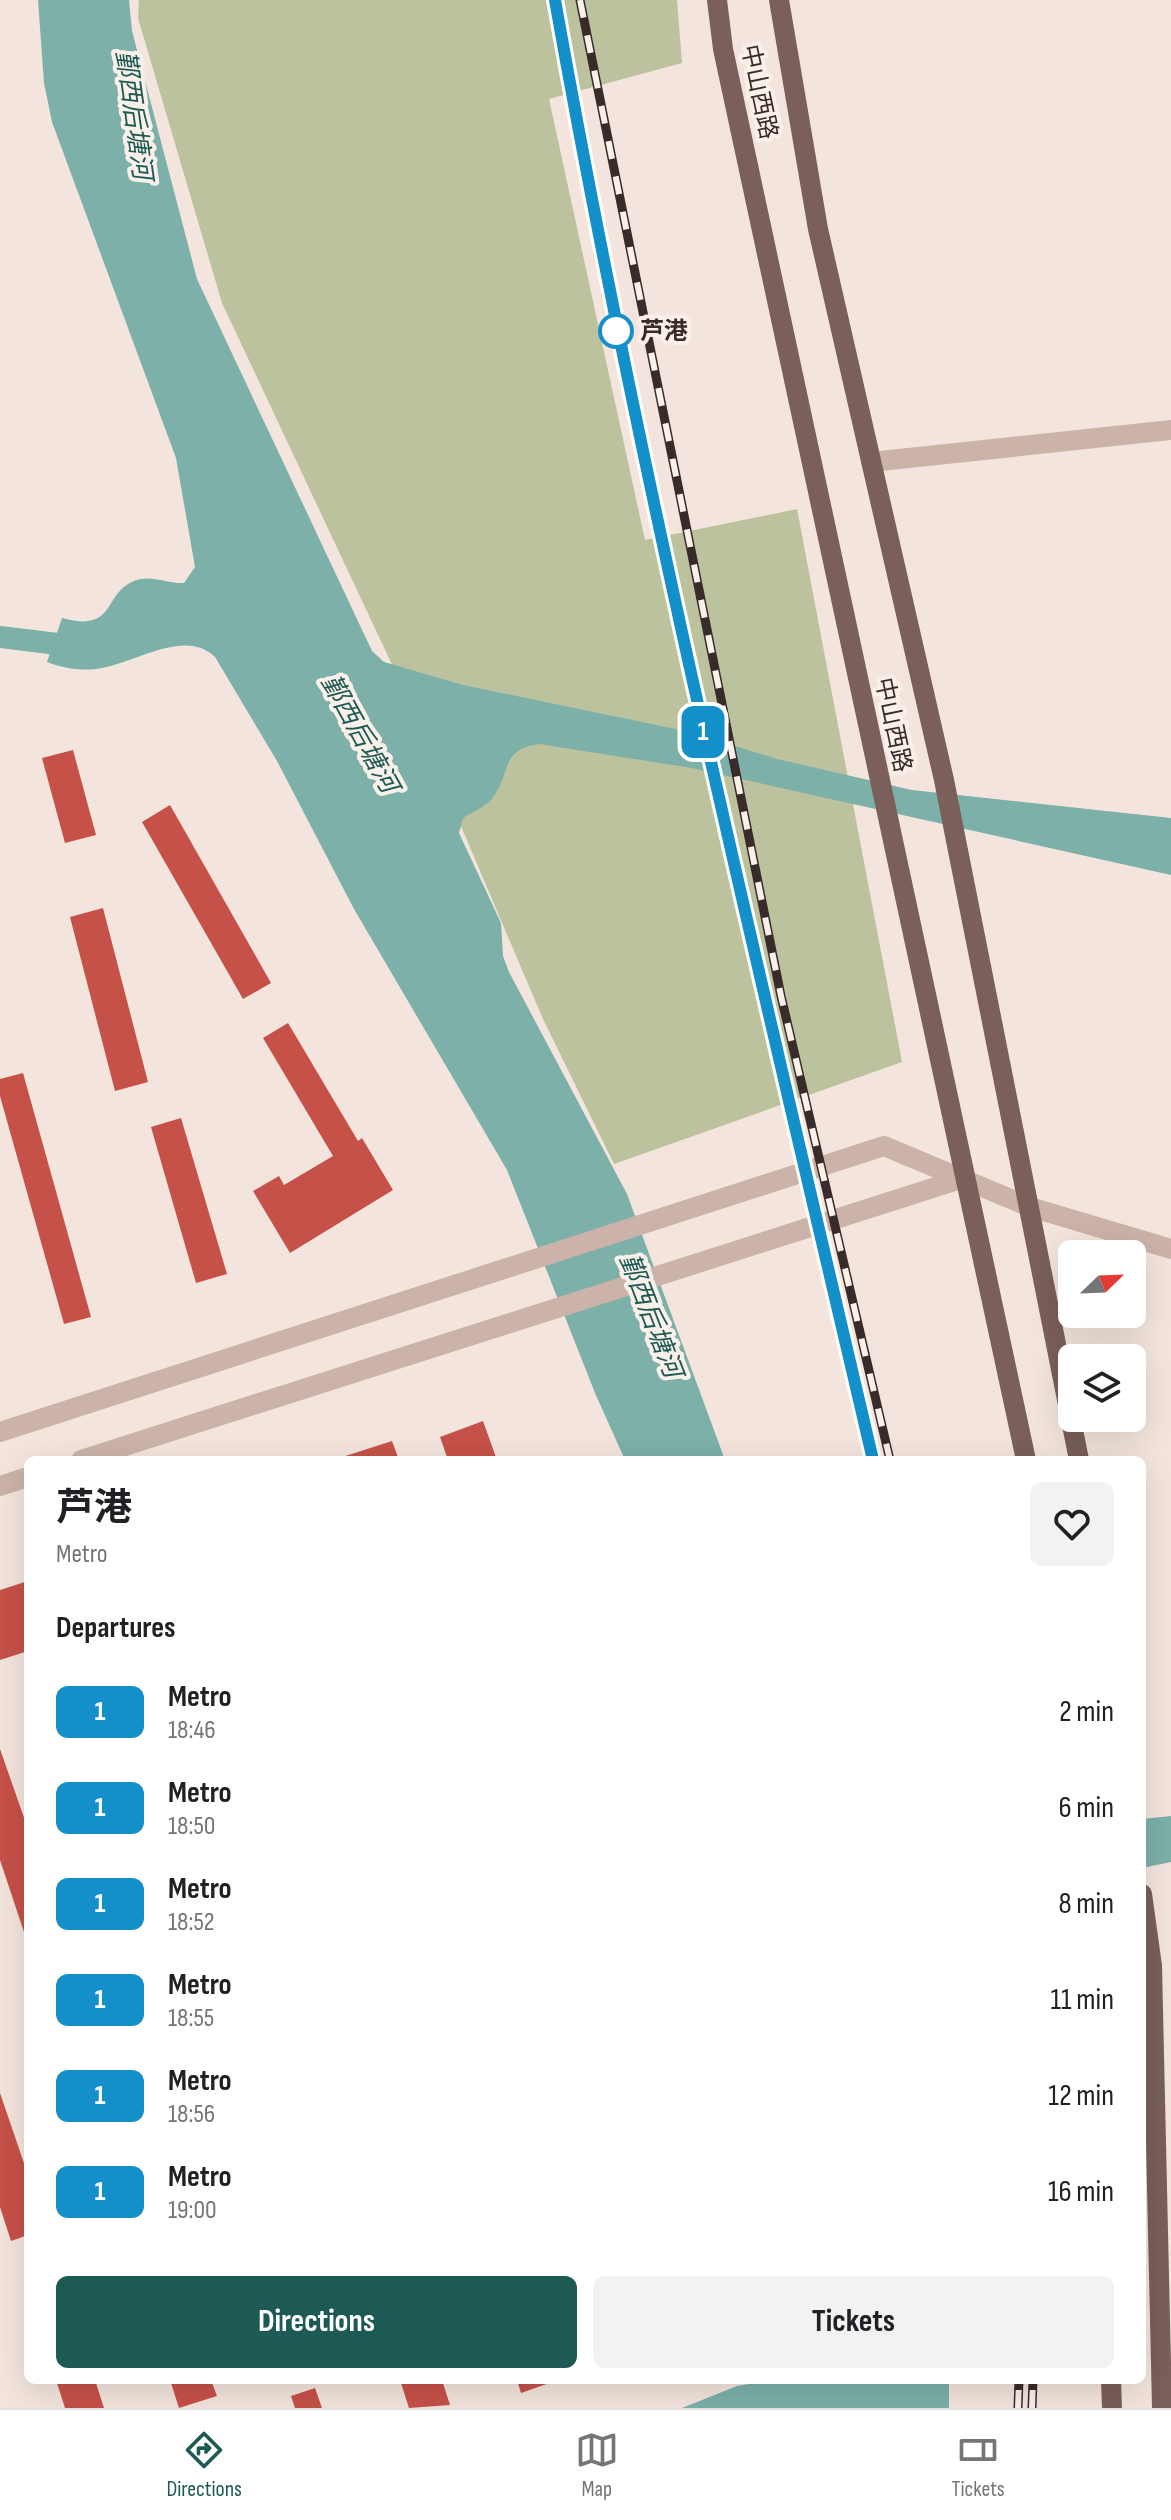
<!DOCTYPE html>
<html lang="en">
<head>
<meta charset="utf-8">
<style>
  body { margin:0; font-family:"Sofia Sans Condensed","Noto Sans SC",sans-serif; background:#f2f2f2; color:#202124; height:100vh; display:flex; flex-direction:column; font-size:30px; white-space:nowrap }
  * { box-sizing:border-box; margin:0 }
  p { font-size:26px; color:#757577 }
  .icon { flex:none; width:44px; height:44px; fill:none; stroke:currentColor; stroke-width:2; stroke-linecap:round; stroke-linejoin:round }
  .map { position:relative; flex:1; overflow:hidden }
  .drawer { position:absolute; left:24px; top:1456px; width:1122px; height:928px; display:flex; flex-direction:column; background:#fff; border-radius:12px; box-shadow:0 8px 32px #0002 }
  .drawer>* { flex:none }
  .badge { padding:0 16px; border-radius:12px; font-size:28px; line-height:52px }
  .needle { width:52px; rotate:67deg }
  .fabs { position:absolute; left:1058px; top:1240px; display:grid; gap:16px }
  .fabs a { display:grid; place-items:center; width:88px; height:88px; border-radius:12px; background:#fff; box-shadow:0 8px 32px #0002; font-size:40px }
  .map>.badge { position:absolute; translate:-50% -50%; box-shadow:0 0 0 4px #fff }
  h2 { padding:0 32px; font-size:30px; line-height:72px }
  .round { display:grid; place-items:center; flex:none; width:84px; height:84px; border-radius:12px; background:#f2f2f2 }
  .summary { display:flex; align-items:center; justify-content:space-between; height:136px; padding:0 32px }
  h1 { font-size:38px; font-weight:700; line-height:60px }
  .primary-button { display:flex; gap:16px; margin-top:auto; padding:16px 32px }
  .primary-button a { flex:1; height:92px; border-radius:12px; background:#1e5a54; color:#fff; font-size:32px; font-weight:700; line-height:92px; text-align:center }
  .primary-button a+a { background:#f2f2f2; color:#202124 }
  ul { padding:0; list-style:none }
  li { display:flex; align-items:center; gap:24px; height:96px; padding:0 32px }
  li div { flex:1 }
  li b { display:block; font-size:30px }
  li em { font-style:normal }
  li .badge { min-width:88px; font-weight:700; text-align:center }
  .tabs { display:flex; justify-content:space-around; align-items:center; height:112px; border-top:2px solid #e0e0e0; background:#fff; font-size:22px; color:#757577 }
  .tabs a { display:grid; justify-items:center; gap:4px }
  .tabs .active { color:#1e5a54 }
  .map>svg:first-child { display:block }
</style>
</head>
<body>
<div class="map">
<svg width="1171" height="2408" viewBox="0 0 1171 2408">
  <rect width="100%" height="100%" fill="#f3e5dd"/>
  <path fill="#bcc29d" d="M 139,0 L 677,0 L 682,63 L 549,99 L 645,540 L 797,509 L 902,1062 L 614,1164 L 543,1019 L 395,671 L 222,303 L 138,18 Z"/>
  <path fill="#7cb0a9" d="M 38,0 L 129,0 L 132,31 L 197,279 L 372,651 L 384,662 L 463,685 L 690,732 L 777,759 L 912,790 L 1171,818 L 1171,875 L 692,768 L 539,744 C 498,749 512,777 490,801 C 483,808 471,813 463,818 L 459,833 L 501,923 L 503,956 L 509,972 L 627,1194 L 725,1460 L 625,1460 L 595,1393 L 507,1170 L 354,909 L 277,761 L 215,657 C 184,627 133,665 96,669 C 79,671 63,668 47,662 L 62,618 C 117,633 102,594 134,581 C 151,574 167,584 184,583 L 195,567 L 176,458 L 52,122 L 44,83 Z
    M 1171,1816 L 1171,1862 L 1142,1868 L 1142,1819 Z
    M 774,2380 L 949,2380 L 949,2408 L 682,2408 L 737,2386 Z"/>
  <g fill="none" stroke-linecap="round" stroke-linejoin="round">
    <path stroke="#7cb0a9" stroke-width="22" d="M 0,637 L 82,647"/>
  </g>
  <path fill="#c65148" d="M 73,750 L 96,835 L 65,843 L 42,758 Z
    M 170,805 L 271,983 L 243,999 L 142,822 Z
    M 103,908 L 148,1082 L 115,1091 L 70,917 Z
    M 288,1023 L 358,1141 L 362,1138 L 393,1190 L 290,1253 L 253,1191 L 279,1176 L 284,1185 L 333,1156 L 263,1038 Z
    M 23,1073 L 91,1317 L 64,1324 L 0,1096 L 0,1079 Z
    M 181,1118 L 227,1274 L 196,1283 L 151,1127 Z
    M 483,1421 L 497,1460 L 448,1460 L 440,1437 Z
    M 392,1441 L 399,1460 L 336,1460 L 336,1459 Z
    M 28,1581 L 28,1651 L 0,1660 L 0,1590 Z
    M 0,1749 L 28,1829 L 27,1941 L 0,1860 Z
    M 0,2093 L 28,2175 L 28,2235 L 11,2241 L 0,2207 Z
    M 56,2380 L 95,2380 L 104,2408 L 65,2408 Z
    M 170,2380 L 211,2380 L 217,2396 L 179,2408 Z
    M 400,2380 L 442,2380 L 450,2405 L 409,2408 Z
    M 517,2380 L 558,2380 L 521,2393 Z
    M 315,2388 L 322,2408 L 295,2408 L 291,2396 Z"/>
  <g fill="none" stroke-linecap="round" stroke-linejoin="round">
    <path stroke="#cbb3a9" stroke-width="20" d="M 871,462 L 1171,430
      M 0,1432 L 884,1146 L 1030,1207 L 1171,1249
      M 81,1460 L 964,1178
      M 0,1486 L 28,1477"/>
    <path stroke="#7a5f5a" stroke-width="20" d="M 717,0 L 723,49 L 1026,1460
      M 779,0 L 818,229 L 944,780 L 1079,1460
      M 1142,1894 L 1152,1966 L 1162,2408
      M 1111,2380 L 1112,2408"/>
    <g stroke="#382b29" stroke-width="9">
      <path id="rail" d="M 555,0 C 639,491 761,975 873,1460
        M 580,0 L 781,996 L 890,1460
        M 1018,2408 L 1019,2380
        M 1032,2408 L 1033,2380"/>
    </g>
    <use href="#rail" stroke="#faf0ea" stroke-width="6" stroke-dasharray="18" stroke-linecap="butt"/>
  </g>
  <g fill="none" stroke-linecap="round" stroke-linejoin="round">
    <g stroke="#fff" stroke-width="18">
      <path id="line" d="M 555,0 C 642,491 760,975 873,1460"/>
    </g>
    <use href="#line" stroke="#138fc9" stroke-width="12"/>
  </g>
  <circle fill="#fff" stroke="#138fc9" stroke-width="4" cx="616" cy="331" r="16"/>
  <g text-anchor="middle" dominant-baseline="central" stroke-width="8" stroke-linejoin="round" paint-order="stroke">
    <g font-size="24" fill="#382b29" stroke="#faf0ea">
      <text transform="translate(759 92) rotate(78)">中山西路</text>
      <text transform="translate(893 725) rotate(78)">中山西路</text>
    </g>
    <g font-size="24" font-weight="bold" fill="#382b29" stroke="#faf0ea" text-anchor="start">
      <text x="640" y="331">芦港</text>
    </g>
    <g font-size="26" font-style="italic" fill="#1e5a54" stroke="#faf0ea">
      <text transform="translate(133 115) rotate(82)">鄞西后塘河</text>
      <text transform="translate(359 734) rotate(61)">鄞西后塘河</text>
      <text transform="translate(650 1316) rotate(69)">鄞西后塘河</text>
    </g>
  </g>
</svg>
<div class="fabs">
<a><svg class="needle" viewBox="-14 -14 28 28"><path d="M0-13l5 13h-10z" fill="#e53935"/><path d="M0 13l5-13h-10z" fill="#757577"/></svg></a>
<a><svg class="icon" aria-label="layers" viewBox="0 0 24 24"><path d="M12 4l9 5-9 5-9-5zM3 14l9 5 9-5"/></svg></a>
</div>
<b class="badge" style="left:703px;top:732px;background:#138fc9;color:#fff">1</b>
<section class="drawer">
<div class="summary"><div><h1>芦港</h1><p>Metro</p></div><a class="round"><svg class="icon" aria-label="heart" viewBox="0 0 24 24"><path d="M12 20l-8-8c-3-5 5-10 8-4 3-6 11-1 8 4z"/></svg></a></div>
<h2>Departures</h2>
<ul>
<li><span class="badge" style="background:#138fc9;color:#fff">1</span><div><b>Metro</b><p>18:46</p></div><em>2 min</em></li>
<li><span class="badge" style="background:#138fc9;color:#fff">1</span><div><b>Metro</b><p>18:50</p></div><em>6 min</em></li>
<li><span class="badge" style="background:#138fc9;color:#fff">1</span><div><b>Metro</b><p>18:52</p></div><em>8 min</em></li>
<li><span class="badge" style="background:#138fc9;color:#fff">1</span><div><b>Metro</b><p>18:55</p></div><em>11 min</em></li>
<li><span class="badge" style="background:#138fc9;color:#fff">1</span><div><b>Metro</b><p>18:56</p></div><em>12 min</em></li>
<li><span class="badge" style="background:#138fc9;color:#fff">1</span><div><b>Metro</b><p>19:00</p></div><em>16 min</em></li>
</ul>
<div class="primary-button"><a>Directions</a><a>Tickets</a></div>
</section>
</div>
<nav class="tabs">
<a class="active"><svg class="icon" aria-label="directions" viewBox="0 0 24 24"><path d="M12 3l9 9-9 9-9-9zM9 14v-3h6M13 9l2 2-2 2"/></svg>Directions</a>
<a><svg class="icon" aria-label="map" viewBox="0 0 24 24"><path d="M3 6l6-2 6 2 6-2v14l-6 2-6-2-6 2zM9 4v14M15 6v14"/></svg>Map</a>
<a><svg class="icon" aria-label="tickets" viewBox="0 0 24 24"><path d="M3 7h18v10H3zM15 7v10"/></svg>Tickets</a>
</nav>
</body>
</html>
